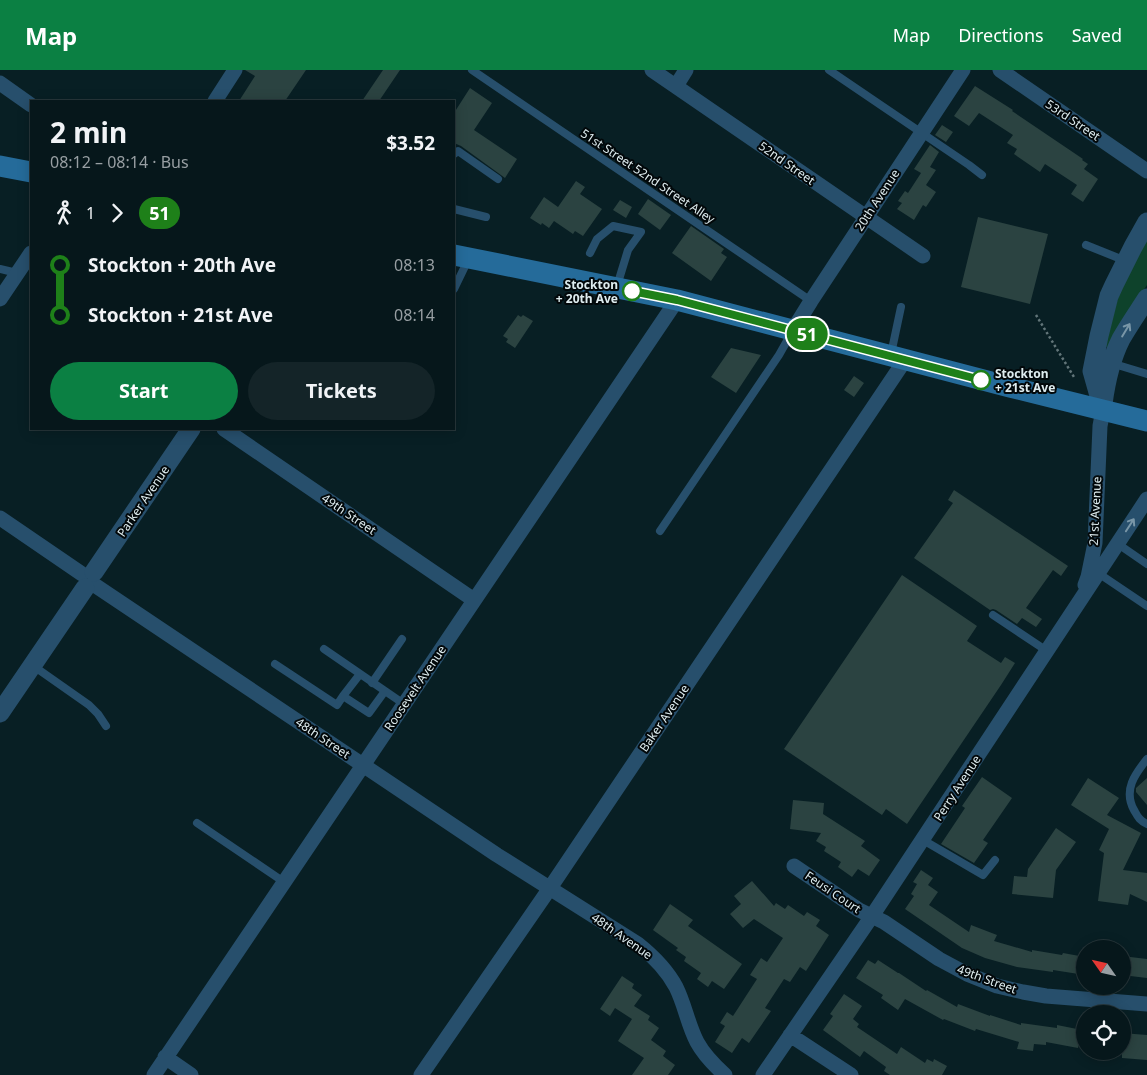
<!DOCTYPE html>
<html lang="en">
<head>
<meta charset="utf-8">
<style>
  body { margin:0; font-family:"Noto Sans",sans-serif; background:#142428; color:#f1f3f6; height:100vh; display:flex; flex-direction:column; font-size:19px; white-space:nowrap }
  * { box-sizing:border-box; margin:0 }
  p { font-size:16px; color:#989fa3 }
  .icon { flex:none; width:28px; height:28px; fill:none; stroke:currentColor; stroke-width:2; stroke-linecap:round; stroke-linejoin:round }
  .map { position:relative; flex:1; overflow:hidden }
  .side { position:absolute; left:30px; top:30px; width:425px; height:330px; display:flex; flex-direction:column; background:#06171b; border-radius:0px; box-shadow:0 2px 12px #0003,0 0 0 1px #27363a }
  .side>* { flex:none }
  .badge { padding:0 10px; border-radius:16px; font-size:18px; line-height:32px }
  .needle { width:32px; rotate:304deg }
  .fabs { position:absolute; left:1076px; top:870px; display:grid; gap:10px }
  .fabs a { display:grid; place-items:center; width:55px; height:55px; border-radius:50%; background:#06171b; box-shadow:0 2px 12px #0003,0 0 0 1px #27363a; font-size:25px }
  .map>.badge { position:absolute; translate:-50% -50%; box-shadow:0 0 0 2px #fff }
  .legs { display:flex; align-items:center; gap:8px; height:55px; padding:0 20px; font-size:16px }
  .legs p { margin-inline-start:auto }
  .summary { display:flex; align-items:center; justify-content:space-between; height:85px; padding:0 20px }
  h1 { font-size:28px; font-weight:700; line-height:38px }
  .primary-button { display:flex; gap:10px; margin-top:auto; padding:10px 20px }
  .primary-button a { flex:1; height:58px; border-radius:30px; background:#0b8043; color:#fff; font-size:20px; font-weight:700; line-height:58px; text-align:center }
  .primary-button a+a { background:#142428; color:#f1f3f6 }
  ul { padding:0 20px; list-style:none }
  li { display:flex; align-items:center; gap:18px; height:50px; font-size:19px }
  li i { display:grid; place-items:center; width:8px; height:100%; margin:0 6px; background:currentColor }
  li i::after { content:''; width:12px; height:12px; margin:-6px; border:4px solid; border-radius:50%; background:#06171b }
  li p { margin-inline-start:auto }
  li:first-child i { background:linear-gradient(#0000 50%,currentColor 0) }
  li:last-child i { background:linear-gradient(currentColor 50%,#0000 0) }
  header { display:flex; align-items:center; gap:30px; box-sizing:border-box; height:70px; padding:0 25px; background:#0b8043; color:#fff }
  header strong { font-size:24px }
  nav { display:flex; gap:28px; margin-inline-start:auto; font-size:18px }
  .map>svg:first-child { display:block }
</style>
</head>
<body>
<header>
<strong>Map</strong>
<nav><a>Map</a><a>Directions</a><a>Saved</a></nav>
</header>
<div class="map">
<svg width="1147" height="1005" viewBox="0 0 1147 1005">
  <rect width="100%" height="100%" fill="#081f24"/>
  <path fill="#0e422b" d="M 1147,166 L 1147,215 L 1117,261 L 1108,278 L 1105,276 L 1120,220 Z"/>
  <path fill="#2b4341" d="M 245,0 L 306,0 L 285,31 L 239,31 L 255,6 Z
    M 383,0 L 400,0 L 379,31 L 362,31 Z
    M 975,16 L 1013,40 L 1012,41 L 1083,89 L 1082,90 L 1088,94 L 1084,99 L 1098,109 L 1083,132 L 1071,124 L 1077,115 L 1045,94 L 1040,102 L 1014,84 L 1017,79 L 1007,73 L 1013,65 L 979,43 L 969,56 L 954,46 Z
    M 470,18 L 492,33 L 474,60 L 517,89 L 505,108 L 461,76 L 454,73 L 454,43 Z
    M 942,55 L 953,62 L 946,72 L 935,65 Z
    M 930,75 L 939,82 L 930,97 L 936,100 L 926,115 L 936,122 L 926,137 L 923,135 L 914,150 L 897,139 L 902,133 L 898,131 L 905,121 L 908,123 L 921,103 L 914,99 Z
    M 576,111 L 585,117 L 580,124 L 602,139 L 583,166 L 575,161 L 573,164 L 554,151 L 549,158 L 542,153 L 541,155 L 530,148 L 544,127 L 558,137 Z
    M 648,129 L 671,145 L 660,160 L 638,144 Z
    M 620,130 L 632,137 L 626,148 L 613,140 Z
    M 978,147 L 1048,164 L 1030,234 L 961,217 Z
    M 691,156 L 724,179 L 721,183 L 727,187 L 711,211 L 672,183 Z
    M 518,245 L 521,247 L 523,245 L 533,251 L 515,278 L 506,272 L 508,269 L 503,266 Z
    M 731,278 L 761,285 L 736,323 L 711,307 Z
    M 854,306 L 864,313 L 854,327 L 844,320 Z
    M 954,420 L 1068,496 L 1061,506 L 1053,500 L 1026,538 L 1042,549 L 1036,557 L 1022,548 L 1017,554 L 996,540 L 993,539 L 990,540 L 914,488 L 953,433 L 948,430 Z
    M 902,505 L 977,556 L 967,571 L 1001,593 L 1005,587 L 1015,593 L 1001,615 L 907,754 L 886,739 L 882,745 L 784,679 Z
    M 982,707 L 1012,728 L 983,770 L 988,773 L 974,793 L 941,774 L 965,738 L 962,736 Z
    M 1088,708 L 1119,728 L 1107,745 L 1141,763 L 1123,800 L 1147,803 L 1147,832 L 1130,824 L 1128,835 L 1098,831 L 1104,783 L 1099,780 L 1109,759 L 1071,735 Z
    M 1147,708 L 1147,735 L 1136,722 L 1136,718 Z
    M 793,730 L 824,733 L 823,744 L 865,771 L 861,776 L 880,790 L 869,806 L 858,799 L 852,807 L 838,797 L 841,792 L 824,781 L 826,777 L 816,771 L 821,763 L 790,759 Z
    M 1056,758 L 1076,772 L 1056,800 L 1053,828 L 1012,824 L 1014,806 L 1027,807 L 1028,799 Z
    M 921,800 L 933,808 L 928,815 L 938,822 L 929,835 L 969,862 L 971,855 L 997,865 L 994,871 L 1032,882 L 1032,880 L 1062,885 L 1063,883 L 1085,887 L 1085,905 L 1053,900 L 1053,902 L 1017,897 L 985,888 L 962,878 L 905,839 L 914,826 L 911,824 L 917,814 L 913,812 Z
    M 752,811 L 774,836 L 776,833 L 785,839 L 788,835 L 804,846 L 807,842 L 820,850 L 816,856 L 829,865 L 806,901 L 800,897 L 790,912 L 784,909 L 765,938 L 771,941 L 749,973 L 742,968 L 732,983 L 715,972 L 725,956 L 720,953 L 727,942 L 733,946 L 757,909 L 750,905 L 761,888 L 767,892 L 783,868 L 754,849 L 743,858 L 730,844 L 741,834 L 734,826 Z
    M 670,834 L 693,850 L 688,856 L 742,894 L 724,919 L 712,911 L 708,917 L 697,909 L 701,903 L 684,891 L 686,887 L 676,880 L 678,878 L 653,860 Z
    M 1122,886 L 1147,889 L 1147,908 L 1122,905 Z
    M 868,890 L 875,894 L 878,890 L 898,903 L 899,903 L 926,921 L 927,920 L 957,937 L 958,934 L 990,946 L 990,945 L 1021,955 L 1021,953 L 1057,958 L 1057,955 L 1082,960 L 1078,978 L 1046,972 L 1046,975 L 1034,974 L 1033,981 L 1017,979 L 1019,972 L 976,959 L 975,961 L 944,949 L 943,950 L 905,929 L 898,940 L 881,928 L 883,925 L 856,908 Z
    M 622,906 L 634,914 L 632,918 L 642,925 L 634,936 L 650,946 L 648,950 L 659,958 L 651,970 L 666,981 L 663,986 L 675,995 L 668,1005 L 632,1005 L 644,988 L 618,971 L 632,949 L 615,938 L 610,946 L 600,939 Z
    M 844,924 L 862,936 L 853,949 L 859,954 L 857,957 L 897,984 L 901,977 L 925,993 L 927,989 L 933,992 L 934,989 L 947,996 L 942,1005 L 890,1005 L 884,1001 L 886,997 L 864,981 L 860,987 L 823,960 L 833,946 L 830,944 Z
    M 1122,963 L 1147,965 L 1147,990 L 1122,988 Z"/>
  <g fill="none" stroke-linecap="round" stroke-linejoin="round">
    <path stroke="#627579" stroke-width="2.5" stroke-dasharray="2.5 2.5" stroke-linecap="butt" d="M 1036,245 L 1074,307"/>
    <path stroke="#274f6c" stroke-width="8" d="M 472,0 L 811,231
      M 829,0 L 969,95 L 982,105
      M 454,84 L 458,81 L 498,109
      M 454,139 L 486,147
      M 1086,175 L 1126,191
      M 590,183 L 597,169 L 613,156 L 641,162 L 628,180 L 617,216
      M 0,199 L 17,203
      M 454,219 L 468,190
      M 891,284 L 901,237
      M 1111,293 L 1147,304
      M 660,461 L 779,285 L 792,262
      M 1118,474 L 1147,494
      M 1098,503 L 1147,536
      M 993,545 L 1047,581
      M 324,579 L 404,634
      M 275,594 L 337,635 L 343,626 L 369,643 L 385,621
      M 32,595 L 89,635 L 98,644 L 106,656
      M 372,613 L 402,569
      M 343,626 L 360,604
      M 1147,689 C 1135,704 1123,720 1134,740 C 1138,747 1139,750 1147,754
      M 197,753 L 284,812
      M 923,770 L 983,805 L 995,790"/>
    <path stroke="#274f6c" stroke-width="15" d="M 652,0 L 923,186
      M 1000,0 L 1147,101
      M 0,13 L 31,35
      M 676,16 L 686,0
      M 215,31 L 235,0
      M 0,229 L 31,183
      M 793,260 L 811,231 L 963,0
      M 224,359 L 474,530
      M 0,448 L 82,504
      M 1085,515 L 1088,507 L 1095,473 L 1100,356 L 1103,340
      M 96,516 L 497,785 L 638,874 C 653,886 667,900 676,917 C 685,935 688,955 697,972 C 704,985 714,995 725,1005
      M 794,796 L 859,840 L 884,852 L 939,889 L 967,904 L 997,916 L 1023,922 L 1046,926 L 1147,934
      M 790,965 L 851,1005
      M 165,987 L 191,1005
      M 154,1005 L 677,230
      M 421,1005 L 550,818 L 905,290
      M 763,1005 L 872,846 L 1147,429"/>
    <path stroke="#274f6c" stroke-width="19" d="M 1103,334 C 1106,311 1111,289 1121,269 C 1129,255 1138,242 1147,228
      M 1103,340 L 1092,301 L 1099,266 L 1109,226 L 1114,215 L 1133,177 L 1147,152
      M 94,502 L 191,359
      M 0,643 L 85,518"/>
    <path stroke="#256b9a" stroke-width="21" d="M 0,96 L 31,102
      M 454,185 L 677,230 L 1010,317 L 1147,351"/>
  </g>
  <defs><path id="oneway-shaft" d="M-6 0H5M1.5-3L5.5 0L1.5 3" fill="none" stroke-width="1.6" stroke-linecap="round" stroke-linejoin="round" transform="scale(1.25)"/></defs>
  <g stroke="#7996a7">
    <use href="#oneway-shaft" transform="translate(1126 260) rotate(-59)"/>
    <use href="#oneway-shaft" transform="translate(1130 455) rotate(-57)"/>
  </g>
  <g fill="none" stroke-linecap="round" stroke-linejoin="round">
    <g stroke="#fff" stroke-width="11">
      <path id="line-1" d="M 632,221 L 677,230 L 981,310"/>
    </g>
    <use href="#line-1" stroke="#1e8019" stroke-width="8"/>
  </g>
  <g fill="#fff" stroke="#1e8019" stroke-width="2.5">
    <circle cx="632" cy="221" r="9"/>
    <circle cx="981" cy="310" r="9"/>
  </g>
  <g text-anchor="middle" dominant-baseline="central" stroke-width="4" stroke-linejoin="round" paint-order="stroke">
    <g font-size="12" fill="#deecef" stroke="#02080a">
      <text transform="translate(1073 50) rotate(34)">53rd Street</text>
      <text transform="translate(787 93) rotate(35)">52nd Street</text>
      <text transform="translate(648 106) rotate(34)">51st Street 52nd Street Alley</text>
      <text transform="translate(877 130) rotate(-57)">20th Avenue</text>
      <text transform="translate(143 431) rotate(-56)">Parker Avenue</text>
      <text transform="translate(1095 441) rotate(-87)">21st Avenue</text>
      <text transform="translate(349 444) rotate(34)">49th Street</text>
      <text transform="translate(415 618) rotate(-56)">Roosevelt Avenue</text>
      <text transform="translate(664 648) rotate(-56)">Baker Avenue</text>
      <text transform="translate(323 668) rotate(34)">48th Street</text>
      <text transform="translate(957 718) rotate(-57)">Perry Avenue</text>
      <text transform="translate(833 822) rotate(34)">Feusi Court</text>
      <text transform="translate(622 866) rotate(35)">48th Avenue</text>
      <text transform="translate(987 909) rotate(20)">49th Street</text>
    </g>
    <g font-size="12" font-weight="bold" fill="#deecef" stroke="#02080a" text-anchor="end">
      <text x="618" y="214">Stockton<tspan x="618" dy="14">+ 20th Ave</tspan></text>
      <text x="995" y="303" text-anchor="start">Stockton<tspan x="995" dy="14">+ 21st Ave</tspan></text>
    </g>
  </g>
</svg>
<div class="fabs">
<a><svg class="needle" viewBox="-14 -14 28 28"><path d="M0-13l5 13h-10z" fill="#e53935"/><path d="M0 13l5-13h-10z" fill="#989fa3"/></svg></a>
<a><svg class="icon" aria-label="locate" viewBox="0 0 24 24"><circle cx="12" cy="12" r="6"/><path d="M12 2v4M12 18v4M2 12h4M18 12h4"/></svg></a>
</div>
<b class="badge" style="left:807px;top:264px;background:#1e8019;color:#fff">51</b>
<section class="side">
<div class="summary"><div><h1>2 min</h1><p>08:12 – 08:14 · Bus</p></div><b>$3.52</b></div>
<div class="legs"><svg class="icon" aria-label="walk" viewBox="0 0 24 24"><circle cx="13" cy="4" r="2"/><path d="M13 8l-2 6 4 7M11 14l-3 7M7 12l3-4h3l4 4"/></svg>1<svg class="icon" aria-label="forward" viewBox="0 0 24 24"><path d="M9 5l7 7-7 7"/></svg><b class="badge" style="background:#1e8019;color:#fff">51</b></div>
<ul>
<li><i style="color:#1e8019"></i><b>Stockton + 20th Ave</b><p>08:13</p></li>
<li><i style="color:#1e8019"></i><b>Stockton + 21st Ave</b><p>08:14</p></li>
</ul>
<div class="primary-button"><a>Start</a><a>Tickets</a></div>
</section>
</div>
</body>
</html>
